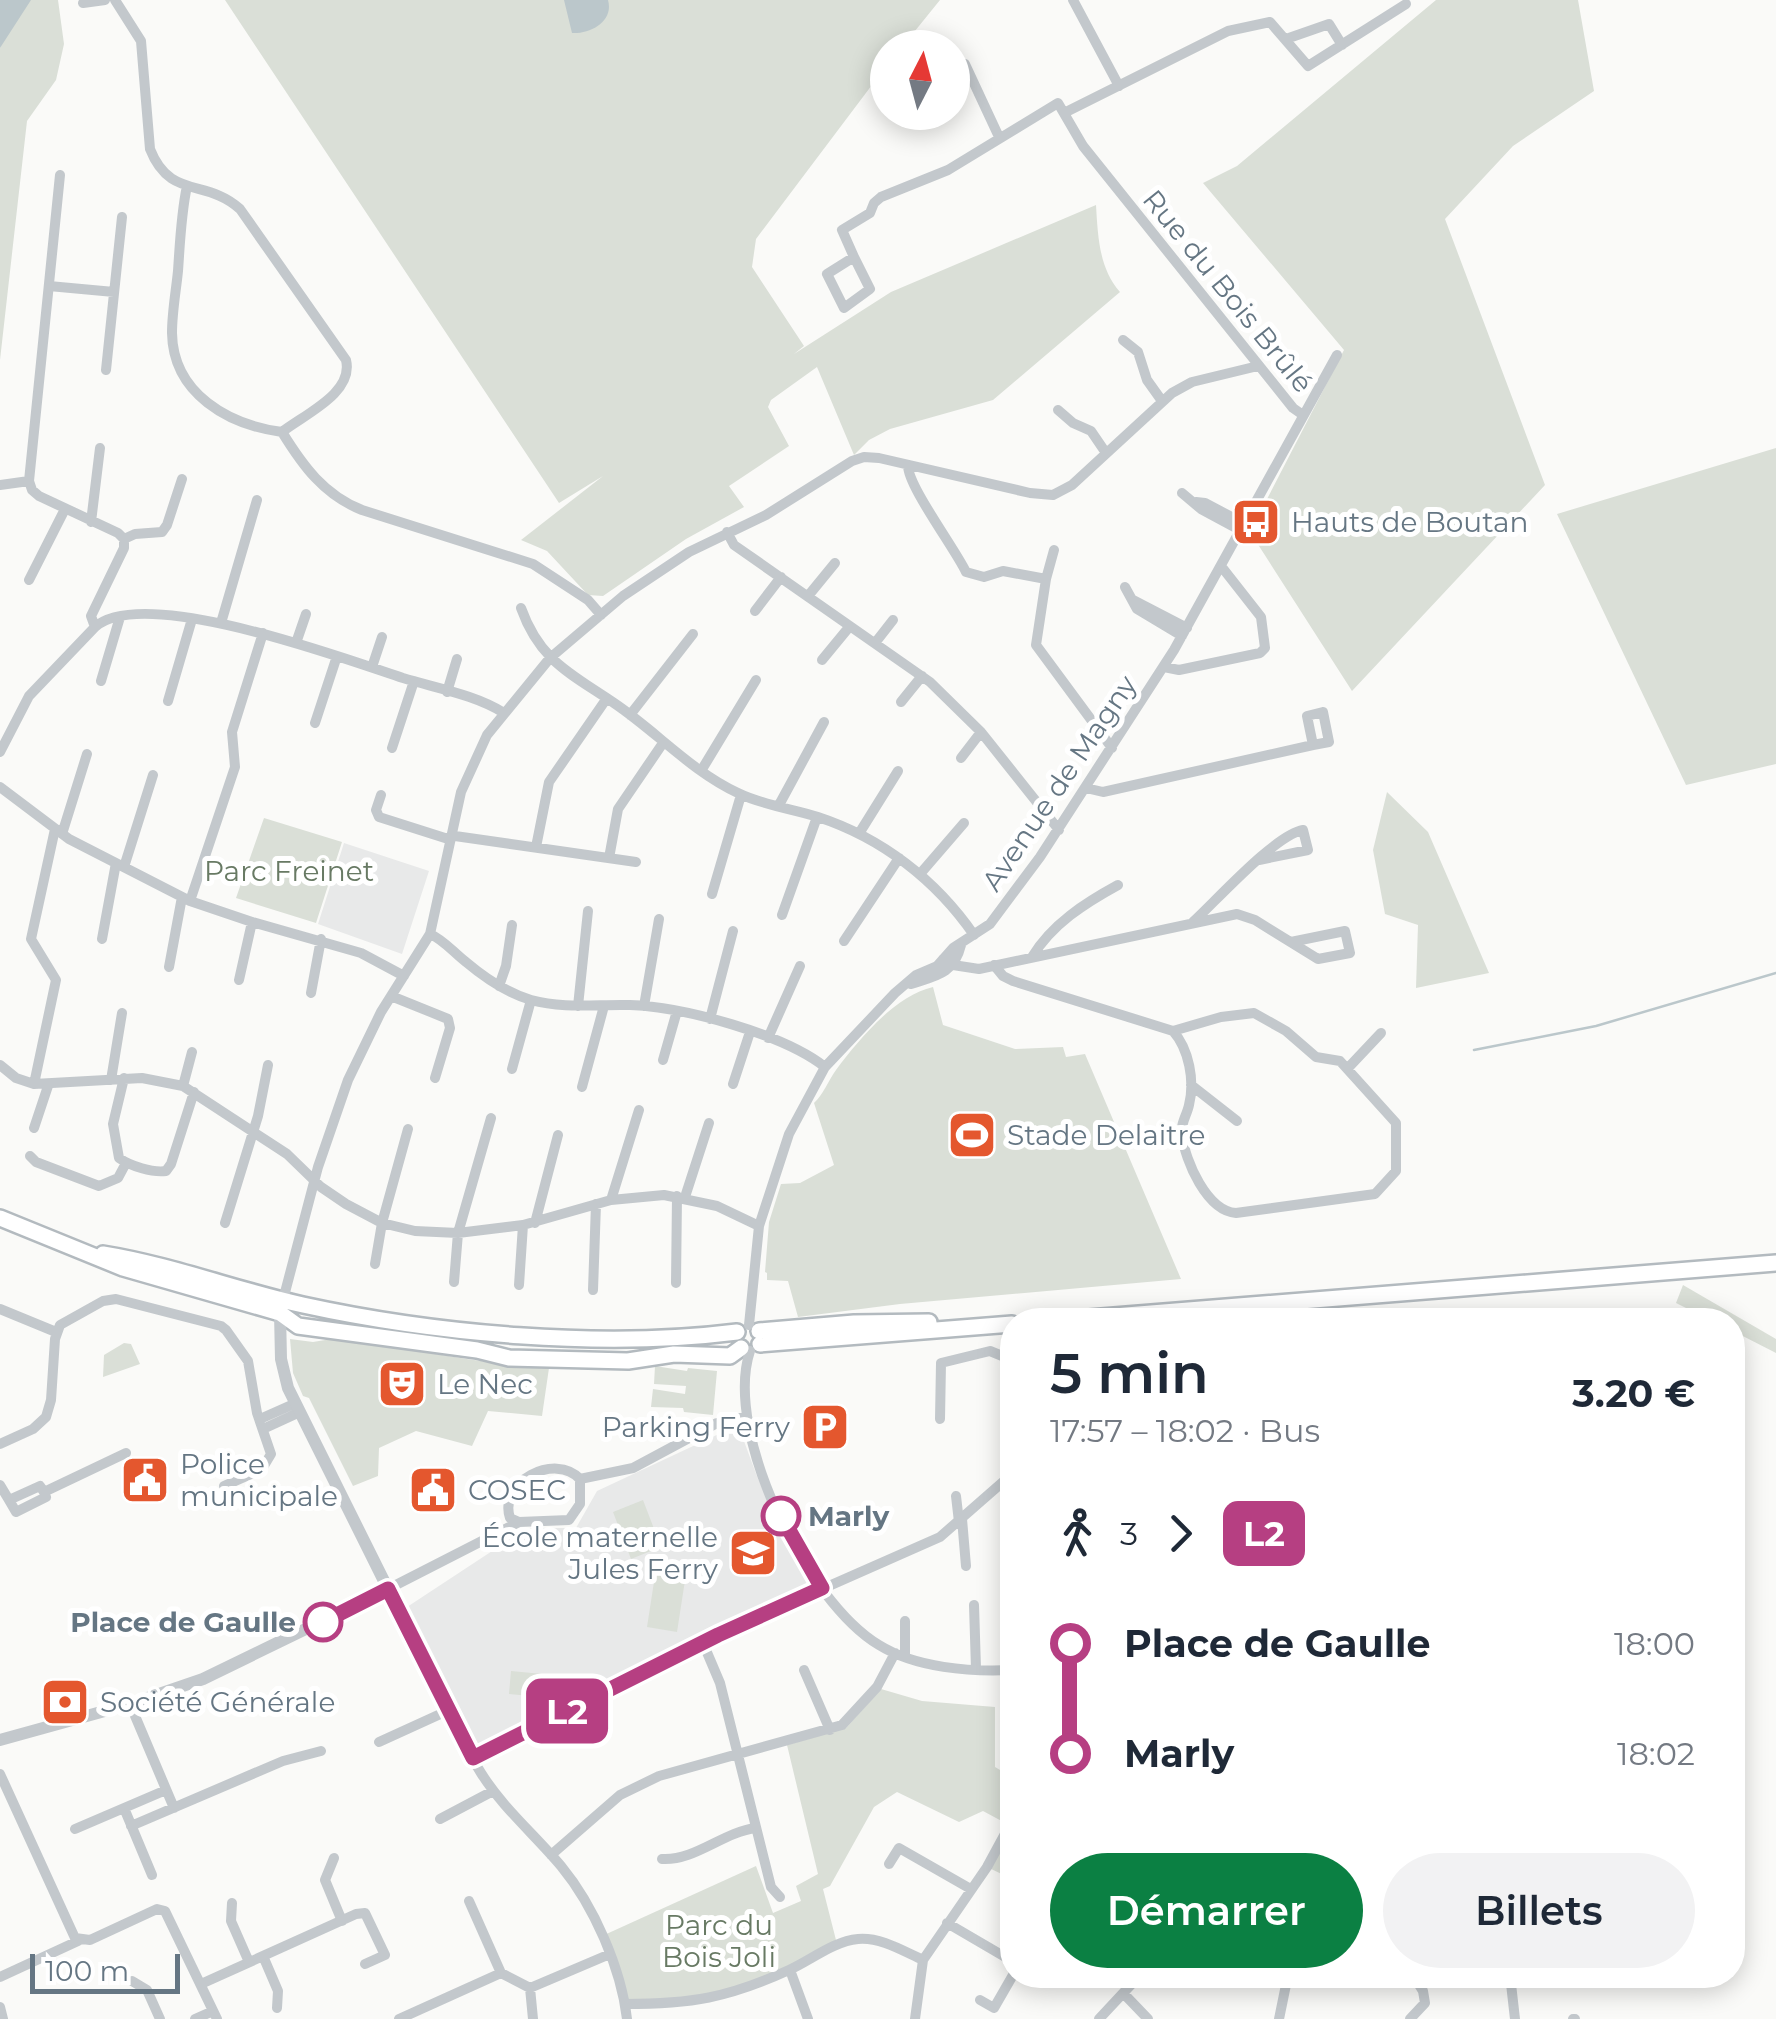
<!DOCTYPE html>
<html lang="fr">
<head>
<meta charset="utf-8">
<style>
  body { margin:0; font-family:Montserrat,sans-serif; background:#f2f2f3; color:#1f2937; height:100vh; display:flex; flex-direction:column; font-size:38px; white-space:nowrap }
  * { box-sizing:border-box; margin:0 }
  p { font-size:32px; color:#747a83 }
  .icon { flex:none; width:55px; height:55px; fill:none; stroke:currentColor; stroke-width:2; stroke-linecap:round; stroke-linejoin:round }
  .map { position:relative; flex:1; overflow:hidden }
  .details { position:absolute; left:1000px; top:1308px; width:745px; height:680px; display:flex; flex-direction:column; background:#fff; border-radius:40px; box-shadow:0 5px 25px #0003 }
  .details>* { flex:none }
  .badge { padding:0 20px; border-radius:15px; font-size:35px; line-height:65px }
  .needle { width:65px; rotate:6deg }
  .tools { position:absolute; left:870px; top:30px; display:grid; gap:20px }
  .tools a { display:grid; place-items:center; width:100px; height:100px; border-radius:50%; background:#fff; box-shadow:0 5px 25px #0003; font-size:50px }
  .scale { position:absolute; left:30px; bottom:25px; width:150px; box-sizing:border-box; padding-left:10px; border:5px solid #657683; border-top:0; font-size:28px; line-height:35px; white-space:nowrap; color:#657683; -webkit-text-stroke:8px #fff; paint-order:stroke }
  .map>.badge { position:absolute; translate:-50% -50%; box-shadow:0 0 0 5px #fff }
  .legs { display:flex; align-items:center; gap:15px; height:110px; padding:0 50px; font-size:32px }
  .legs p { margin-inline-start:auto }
  .summary { display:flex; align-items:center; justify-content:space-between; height:170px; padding:0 50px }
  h1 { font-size:55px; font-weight:600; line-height:75px }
  .primary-button { display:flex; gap:20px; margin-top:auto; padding:20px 50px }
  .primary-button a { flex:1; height:115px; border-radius:60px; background:#0b8043; color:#fff; font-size:40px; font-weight:600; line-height:115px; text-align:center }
  .primary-button a+a { background:#f2f2f3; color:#1f2937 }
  ul { padding:0 50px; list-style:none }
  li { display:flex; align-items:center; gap:35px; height:110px; font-size:38px }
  li i { display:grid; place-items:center; width:15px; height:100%; margin:0 12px; background:currentColor }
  li i::after { content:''; width:25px; height:25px; margin:-12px; border:8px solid; border-radius:50%; background:#fff }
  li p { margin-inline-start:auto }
  li:first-child i { background:linear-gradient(#0000 50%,currentColor 0) }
  li:last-child i { background:linear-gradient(currentColor 50%,#0000 0) }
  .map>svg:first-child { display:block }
</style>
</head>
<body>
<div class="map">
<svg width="1776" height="2019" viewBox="0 0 1776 2019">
  <rect width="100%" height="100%" fill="#fafaf8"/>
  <path fill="#e8e9e9" d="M 344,843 L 429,871 L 402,954 L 318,924 Z
    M 738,1425 L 758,1479 L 812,1584 L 478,1747 L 404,1609 L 527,1528 L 576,1528 L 597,1491 Z"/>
  <path fill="#dadfd7" d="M 15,0 L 58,0 L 64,44 L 56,80 L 27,121 L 0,360 L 0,48 Z
    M 225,0 L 940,0 L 902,47 L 888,48 L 887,65 L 756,239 L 752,267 L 804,346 L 794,354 L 891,292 L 1096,205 C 1098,237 1099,268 1120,292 L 993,400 L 890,429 L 869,440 L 854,455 L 817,367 L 771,400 L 768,407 L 789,446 L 729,486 L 744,507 L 686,539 L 603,596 L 588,595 L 547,551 L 521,540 L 603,476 L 559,503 Z
    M 1436,0 L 1578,0 L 1594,91 L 1513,146 L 1445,219 L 1545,485 L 1352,691 L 1250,532 L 1344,350 L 1203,183 L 1237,166 Z
    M 1776,448 L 1776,764 L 1686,785 L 1557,514 Z
    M 1387,792 L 1428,832 L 1489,973 L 1416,988 L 1418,925 L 1385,914 L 1373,850 Z
    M 264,818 L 342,842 L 316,923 L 236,898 Z
    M 933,987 L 943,1025 L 1015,1049 L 1063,1047 L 1066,1057 L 1085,1054 L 1181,1279 L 900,1304 L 798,1317 L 788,1281 L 767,1280 L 767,1273 L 765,1272 L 769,1222 L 781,1184 L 800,1183 L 834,1165 L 814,1103 C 823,1095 828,1081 836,1070 C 860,1038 895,996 933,987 Z
    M 1683,1285 L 1776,1339 L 1776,1353 L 1733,1331 L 1732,1320 L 1710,1320 L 1676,1303 Z
    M 337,1338 C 408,1348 478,1364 549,1368 L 542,1416 L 488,1411 L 472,1446 L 416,1431 L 379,1448 L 378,1476 L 353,1486 L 309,1398 L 303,1396 L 293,1373 L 290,1339 L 313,1342 Z
    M 124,1343 L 131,1344 L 140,1364 L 103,1377 L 104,1355 Z
    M 655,1366 L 687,1371 L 688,1368 L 717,1371 L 713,1415 L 684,1412 L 683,1408 L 651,1407 L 653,1389 L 685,1394 L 686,1386 L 654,1384 Z
    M 643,1500 L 661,1547 L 631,1559 L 613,1512 Z
    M 656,1569 L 686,1574 L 677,1632 L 647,1627 Z
    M 511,1671 L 553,1675 L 551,1698 L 509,1694 Z
    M 881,1689 L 922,1701 L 995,1707 L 995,1767 L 1012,1777 L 1012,1879 L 987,1867 L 1009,1825 L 983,1811 L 959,1822 L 897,1792 L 874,1807 L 830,1886 L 823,1889 L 837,1944 L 714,1999 L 625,2004 L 602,1936 L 756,1866 L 773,1913 L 801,1901 L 796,1886 L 818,1874 L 787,1745 L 846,1728 Z"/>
  <path fill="#bbc7cb" d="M 0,0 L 31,0 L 0,48 Z
    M 564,0 L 608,0 C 614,21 591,34 572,33 Z"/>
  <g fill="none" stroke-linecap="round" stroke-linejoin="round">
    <path stroke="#bbc7cb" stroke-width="2.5" d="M 1474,1050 L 1596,1026 L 1776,973"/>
    <g stroke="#b3babf" stroke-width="20">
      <path id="secondary" d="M 0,1218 L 123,1268 L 280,1313 L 298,1326 L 477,1350 L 509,1358 L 628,1361 L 674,1354 L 730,1356 L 741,1348
        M 103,1254 C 171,1265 236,1290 303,1305 C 436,1334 602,1349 737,1332
        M 1064,1320 L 1776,1263
        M 759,1331 L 854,1323 L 929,1322
        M 760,1344 L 1012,1324"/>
    </g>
    <path stroke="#c3c8cc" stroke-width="10" d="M 115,0 L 141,41 L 150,149 C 170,200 206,178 240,209 L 346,360 C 354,393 305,414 282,432 C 303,466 324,495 362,510 L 533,564 L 588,600 L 601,615
      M 1073,0 L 1119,86
      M 83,3 L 105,0
      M 1286,39 L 1329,24 L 1342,45
      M 965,64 L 999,137
      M 1064,113 L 1228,31 L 1270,22 L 1308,66 L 1406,4
      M 60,175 L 29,481 L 32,490 L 39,496 L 118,533 L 124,539 L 124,548 L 91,616 L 95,627
      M 187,186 C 181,214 180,243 178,271 C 176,291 172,312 172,333 C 173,394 229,425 282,432
      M 854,257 L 842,230 L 870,213 L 874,203 L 881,197 L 948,170 L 1058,103 L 1083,146 L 1293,408 L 1303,415
      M 854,257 L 870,289 L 844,308 L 827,274 Z
      M 49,286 L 114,292
      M 1123,340 L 1138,352 L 1147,380 L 1162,401
      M 106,370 L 122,217
      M 1058,410 L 1073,423 L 1091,431 L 1106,453
      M 908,465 C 907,485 954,547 966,572 L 984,577 L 1003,571 L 1046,579 L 1036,645 L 1112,748
      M 0,485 L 29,481
      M 1182,493 L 1201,509 L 1240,530
      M 1196,502 L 1205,503 L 1243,523
      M 91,522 L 100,448
      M 727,532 L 734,545 L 930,682 L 981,732 L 1059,830
      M 124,539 L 135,534 L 162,532 L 167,525 L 182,479
      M 1046,579 L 1054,550
      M 29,580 L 65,509
      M 1125,587 L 1137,609 L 1182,636
      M 808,596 L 835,563
      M 1133,600 L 1187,628
      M 521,608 C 540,661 570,673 614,703 C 657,732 691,771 738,793 C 762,805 793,809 818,817 C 882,838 936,880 974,935
      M 755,611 L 781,577
      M 221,623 L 257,500
      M 296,643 L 306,614
      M 875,643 L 893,620
      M 822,660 L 850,626
      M 372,667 L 382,637
      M 1164,667 L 1179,670 L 1260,653 L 1265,648 L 1261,617 L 1221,566
      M 101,681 L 120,617
      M 447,692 L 457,659
      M 168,701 L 192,619
      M 901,702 L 922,676
      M 630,715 L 693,634
      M 315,723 L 337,656
      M 392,748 L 414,681
      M 0,752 L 29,696 L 95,627 C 143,584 345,659 403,678 C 436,688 476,695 504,713
      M 961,758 L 981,732
      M 701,771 L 756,680
      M 0,787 L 69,839 L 190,901 L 252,922 L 361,953 L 404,976
      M 1086,788 L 1103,792 L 1313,745 L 1329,742 L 1323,712 L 1307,716 L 1313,745
      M 381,795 L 376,810 L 379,817 L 445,838 L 455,836 L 636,862
      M 779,805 L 824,722
      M 860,832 L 898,771
      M 62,834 L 87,754
      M 536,847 L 549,782 L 607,698
      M 609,858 L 618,809 L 663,743
      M 124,867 L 153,775
      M 920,874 L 964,823
      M 712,894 L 741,795
      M 190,901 L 235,767 L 232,732 L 263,633
      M 782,915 L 817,817
      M 1193,922 C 1217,900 1275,835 1303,830 L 1308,850 L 1259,860
      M 430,934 C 444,940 454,953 466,962 C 485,978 507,993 531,1000 C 564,1009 597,1004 630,1005 C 684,1007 783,1034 825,1067
      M 102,939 L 116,863
      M 844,941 L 899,858
      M 1032,957 C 1052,924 1085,903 1118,885
      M 943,959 L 953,965 L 979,969 L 1237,914 L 1255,920 L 1318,959 L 1350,953 L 1345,931 L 1291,942
      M 994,965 L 1003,976 L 1013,981 L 1173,1031 C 1189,1049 1195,1081 1189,1105 C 1187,1115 1180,1124 1182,1135 C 1185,1161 1207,1211 1236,1213 L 1375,1194 L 1396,1171 L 1396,1123 L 1340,1061 L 1316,1057 L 1286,1031 L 1254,1013 L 1221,1017 L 1173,1031
      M 169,967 L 182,897
      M 239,980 L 252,922
      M 911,984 C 936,976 954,974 961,945
      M 499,986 L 506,966 L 512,925
      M 311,993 L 321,939
      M 391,996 L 448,1019 L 450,1028 L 435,1078
      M 578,1006 L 588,911
      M 644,1006 L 659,919
      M 710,1019 L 733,931
      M 768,1038 L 800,966
      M 663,1060 L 677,1011
      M 0,1065 L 16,1078 L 34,1084 L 142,1078 L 183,1086 L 287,1154 L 321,1187 L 346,1204 L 382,1223 L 415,1231 L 458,1233 L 523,1225 L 611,1200 L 664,1195 L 717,1206 L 759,1226
      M 1348,1068 L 1381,1033
      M 512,1069 L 531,1000
      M 124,1078 L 113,1124 L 119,1158 C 130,1166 153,1173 166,1171 L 171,1164 L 194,1092
      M 111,1080 L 122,1013
      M 34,1084 L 56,980 L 31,939 L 55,829
      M 733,1084 L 750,1032
      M 1191,1085 L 1237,1121
      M 183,1086 L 192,1052
      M 582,1087 L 604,1006
      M 34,1128 L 48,1086
      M 30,1156 L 36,1162 L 99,1186 L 118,1178 L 126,1163
      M 685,1197 L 709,1123
      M 611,1200 L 639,1110
      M 225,1223 L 258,1116 L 268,1065
      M 535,1223 L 558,1135
      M 375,1264 L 382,1223 L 408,1129
      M 454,1282 L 458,1233 L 491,1118
      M 676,1283 L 677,1196
      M 519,1285 L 523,1225
      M 593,1290 L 596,1204
      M 283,1300 L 318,1167 L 348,1080 L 381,1012 L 430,934 L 461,792 L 487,735 L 550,658 L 623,596 L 689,552 L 766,515 L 852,461 L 864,457 L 879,458 L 1030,493 L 1053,495 L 1072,485 L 1172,393 L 1192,382 L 1258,366
      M 0,1309 L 56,1332
      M 1594,1320 L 1614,1320
      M 749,1325 L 759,1226 L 789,1134 L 825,1067 L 895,993 L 916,975 L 937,966 L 953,948 L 990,924 L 1040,857 L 1174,650 L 1337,355
      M 750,1351 C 723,1433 807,1602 879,1645 C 916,1668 970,1672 1012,1670
      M 260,1419 L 296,1403
      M 940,1419 L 941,1363 L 990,1351 L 1012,1360
      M 263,1429 L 300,1412
      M 0,1444 L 33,1429 L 46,1417 L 51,1400 L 55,1339 L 60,1325 L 103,1301 L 116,1299 L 221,1326 L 226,1330 L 248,1361 L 257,1413 L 271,1454 L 262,1469 L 224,1486
      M 580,1479 L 633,1468 L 717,1423 L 747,1416
      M 0,1485 L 9,1500 L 40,1486 L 44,1492 L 126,1453
      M 956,1496 L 959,1522
      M 9,1500 L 16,1512 L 46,1497 L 44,1492
      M 962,1519 L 966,1566
      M 519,1522 L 510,1518 C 498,1482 555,1452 580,1479 L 580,1504 L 569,1520 L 519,1522 L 388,1589 C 415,1651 445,1715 481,1773 C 503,1808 535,1835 561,1866 C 594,1906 621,1968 627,2019
      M 974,1605 L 976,1669
      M 905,1621 L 905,1657
      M 703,1643 L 720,1683 L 771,1887 L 780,1897
      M 804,1670 L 830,1730
      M 130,1704 L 174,1808
      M 379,1742 L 447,1711
      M 473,1758 L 718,1635 L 940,1537 L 1012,1474
      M 0,1774 L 75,1938 L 90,1940 L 157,1909 L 165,1911 L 217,2019
      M 124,1808 L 152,1875
      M 440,1819 L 493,1791
      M 131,1826 L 283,1761 L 321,1751
      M 75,1829 L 166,1790
      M 551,1855 L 620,1795 L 659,1776 L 842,1725 L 877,1687 L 895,1653
      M 334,1858 L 325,1880 L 342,1921
      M 662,1859 C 695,1861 723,1832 756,1828
      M 889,1864 L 899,1848 L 969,1888
      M 469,1901 L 501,1973
      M 232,1903 L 231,1921 L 249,1962
      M 947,1923 L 1012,1961
      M 263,1956 L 278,1991 L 277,2008
      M 790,1970 L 808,2019
      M 1510,1975 L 1515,2019
      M 0,1977 L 78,1941
      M 132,1981 L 147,1990 L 160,2019
      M 201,1984 L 356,1914 L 365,1913 L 385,1955 L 365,1964
      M 530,1988 L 533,2019
      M 1125,1995 L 1148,2019
      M 980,2000 L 994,2008 L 1013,1975
      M 625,2004 C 691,2004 728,1998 789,1970 C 811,1960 834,1941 858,1939 C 881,1937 903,1951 923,1960
      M 0,2007 L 3,2019
      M 195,2019 L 213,2011
      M 399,2019 L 501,1973 L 530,1988 L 610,1954
      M 915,2019 L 923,1960 L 987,1867 L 1012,1821
      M 1099,2019 L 1140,1975
      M 1279,2019 L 1288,1975
      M 1410,2019 L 1425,2003 L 1423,1991 L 1413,1975
      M 1573,2019 L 1575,2019"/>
    <path stroke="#c3c8cc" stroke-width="12" d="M 0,1740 L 130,1704 L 203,1679 L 388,1589 L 288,1388 L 281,1359 L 280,1313"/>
    <use href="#secondary" stroke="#fff" stroke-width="15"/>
  </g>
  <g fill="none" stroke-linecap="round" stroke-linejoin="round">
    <g stroke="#fff" stroke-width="22">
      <path id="line-1" d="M 323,1622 L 388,1589 L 473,1758 L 718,1635 L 822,1588 L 781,1516"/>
    </g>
    <use href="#line-1" stroke="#b63f82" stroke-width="15"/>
  </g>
  <defs>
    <g id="bus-square" transform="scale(2.5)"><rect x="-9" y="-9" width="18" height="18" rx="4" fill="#e4572e" stroke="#fff"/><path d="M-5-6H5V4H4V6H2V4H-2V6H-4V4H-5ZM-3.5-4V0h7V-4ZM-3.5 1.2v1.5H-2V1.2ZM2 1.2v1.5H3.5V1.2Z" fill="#fff"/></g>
    <g id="stadium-square" transform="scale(2.5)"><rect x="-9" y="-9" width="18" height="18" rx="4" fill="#e4572e" stroke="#fff"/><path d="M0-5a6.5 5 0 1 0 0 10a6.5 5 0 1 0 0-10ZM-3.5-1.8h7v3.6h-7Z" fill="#fff"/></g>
    <g id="theatre-square" transform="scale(2.5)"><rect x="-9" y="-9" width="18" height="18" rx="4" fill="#e4572e" stroke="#fff"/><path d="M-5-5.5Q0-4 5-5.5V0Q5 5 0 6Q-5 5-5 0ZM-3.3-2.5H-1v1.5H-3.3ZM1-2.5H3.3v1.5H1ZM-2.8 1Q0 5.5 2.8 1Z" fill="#fff"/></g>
    <g id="parking-square" transform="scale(2.5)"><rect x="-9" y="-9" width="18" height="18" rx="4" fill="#e4572e" stroke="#fff"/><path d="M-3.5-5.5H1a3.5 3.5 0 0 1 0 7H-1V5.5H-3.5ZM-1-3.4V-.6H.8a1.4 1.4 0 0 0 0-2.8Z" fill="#fff"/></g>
    <g id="civic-square" transform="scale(2.5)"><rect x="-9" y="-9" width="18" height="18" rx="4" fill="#e4572e" stroke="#fff"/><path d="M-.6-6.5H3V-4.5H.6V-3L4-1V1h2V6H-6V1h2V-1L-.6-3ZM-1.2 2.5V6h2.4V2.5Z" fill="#fff"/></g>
    <g id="school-square" transform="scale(2.5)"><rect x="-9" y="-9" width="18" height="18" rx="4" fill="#e4572e" stroke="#fff"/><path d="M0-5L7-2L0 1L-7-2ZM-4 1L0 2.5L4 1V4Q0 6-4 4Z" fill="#fff"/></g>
    <g id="bank-square" transform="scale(2.5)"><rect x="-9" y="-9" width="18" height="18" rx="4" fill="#e4572e" stroke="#fff"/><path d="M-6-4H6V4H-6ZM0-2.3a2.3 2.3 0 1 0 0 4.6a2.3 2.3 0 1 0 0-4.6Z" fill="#fff"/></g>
  </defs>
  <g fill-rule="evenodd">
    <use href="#bus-square" x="1256" y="522"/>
    <use href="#stadium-square" x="972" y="1135"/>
    <use href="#theatre-square" x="402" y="1384"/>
    <use href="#parking-square" x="825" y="1427"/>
    <use href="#civic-square" x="145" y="1480"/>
    <use href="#civic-square" x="433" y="1490"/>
    <use href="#school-square" x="753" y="1553"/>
    <use href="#bank-square" x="65" y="1702"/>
  </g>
  <g fill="#fff" stroke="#b63f82" stroke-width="5">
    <circle cx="781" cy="1516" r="18"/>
    <circle cx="323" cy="1622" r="18"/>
  </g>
  <g text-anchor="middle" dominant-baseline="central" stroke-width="10" stroke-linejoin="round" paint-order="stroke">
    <g font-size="28" fill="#657683" stroke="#fff">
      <text transform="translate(1228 291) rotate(51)">Rue du Bois Brûlé</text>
      <text transform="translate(1059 783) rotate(-56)">Avenue de Magny</text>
    </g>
    <g font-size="28" fill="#657683" stroke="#fff" text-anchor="start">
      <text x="1291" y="522">Hauts de Boutan</text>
      <text x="1007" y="1135">Stade Delaitre</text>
      <text x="437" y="1384">Le Nec</text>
      <text x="790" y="1427" text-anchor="end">Parking Ferry</text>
      <text x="180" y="1464">Police<tspan x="180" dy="32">municipale</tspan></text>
      <text x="468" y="1490">COSEC</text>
      <text x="718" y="1537" text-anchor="end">École maternelle<tspan x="718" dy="32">Jules Ferry</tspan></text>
      <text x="100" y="1702">Société Générale</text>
    </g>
    <g font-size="28" fill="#687a64" stroke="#fff">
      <text x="289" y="871">Parc Freinet</text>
      <text x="719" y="1925">Parc du<tspan x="719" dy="32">Bois Joli</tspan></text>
    </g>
    <g font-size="28" font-weight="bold" fill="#657683" stroke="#fff" text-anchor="start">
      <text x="808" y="1516">Marly</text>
      <text x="296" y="1622" text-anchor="end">Place de Gaulle</text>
    </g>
  </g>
</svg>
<div class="tools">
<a><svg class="needle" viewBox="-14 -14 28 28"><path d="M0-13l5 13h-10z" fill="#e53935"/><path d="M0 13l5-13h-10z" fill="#747a83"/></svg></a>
</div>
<div class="scale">100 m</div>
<b class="badge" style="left:567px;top:1711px;background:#b63f82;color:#fff">L2</b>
<section class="details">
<div class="summary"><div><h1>5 min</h1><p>17:57 – 18:02 · Bus</p></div><b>3.20 €</b></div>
<div class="legs"><svg class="icon" aria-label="walk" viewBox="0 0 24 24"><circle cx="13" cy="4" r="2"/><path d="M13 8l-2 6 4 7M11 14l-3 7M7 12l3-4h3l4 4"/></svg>3<svg class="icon" aria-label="forward" viewBox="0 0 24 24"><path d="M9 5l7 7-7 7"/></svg><b class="badge" style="background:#b63f82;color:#fff">L2</b></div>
<ul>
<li><i style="color:#b63f82"></i><b>Place de Gaulle</b><p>18:00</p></li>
<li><i style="color:#b63f82"></i><b>Marly</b><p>18:02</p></li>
</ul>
<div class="primary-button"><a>Démarrer</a><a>Billets</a></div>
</section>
</div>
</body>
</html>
